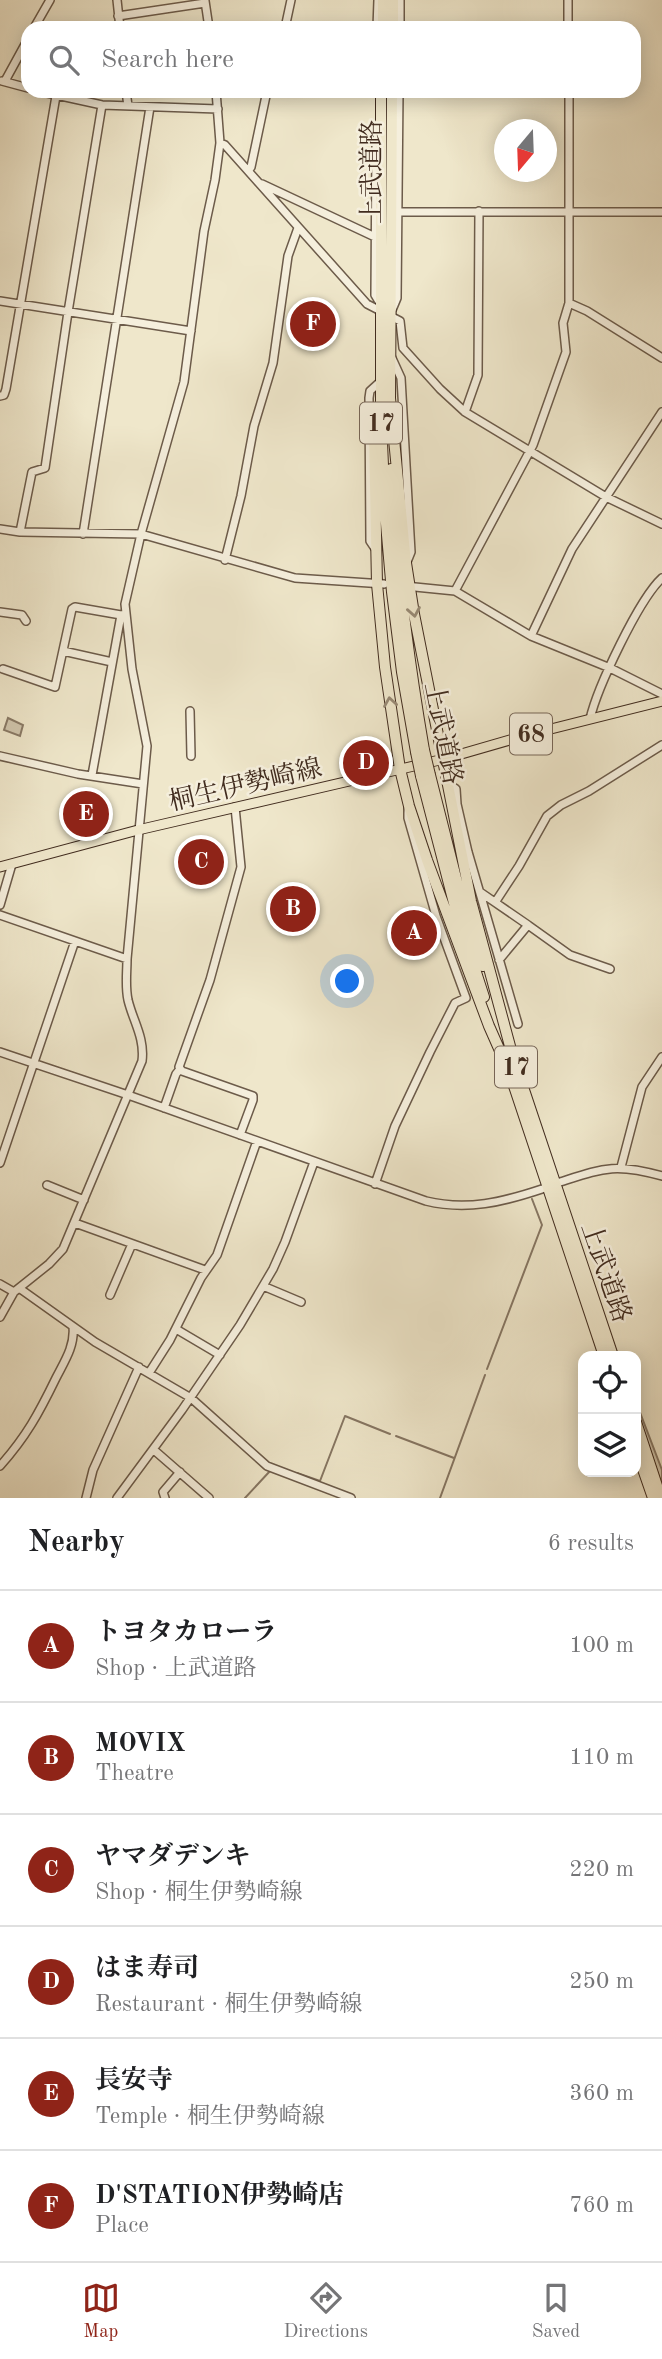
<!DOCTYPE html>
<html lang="en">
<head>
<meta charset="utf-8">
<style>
	:root { --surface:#fff; --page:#f2f2f2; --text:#202124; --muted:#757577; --line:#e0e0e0; --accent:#8f2418 }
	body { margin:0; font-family:"Old Standard TT","Noto Serif JP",serif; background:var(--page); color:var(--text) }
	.controls { position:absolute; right:21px; bottom:21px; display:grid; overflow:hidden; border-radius:14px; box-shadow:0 4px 18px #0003 }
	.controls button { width:63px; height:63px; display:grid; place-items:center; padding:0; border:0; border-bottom:2px solid var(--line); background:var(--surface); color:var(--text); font:35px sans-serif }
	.compass { position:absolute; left:494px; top:119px; width:63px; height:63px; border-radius:50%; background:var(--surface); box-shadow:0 4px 18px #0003; rotate:199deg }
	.you { position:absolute; left:348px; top:982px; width:24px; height:24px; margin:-18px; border:5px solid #fff; border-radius:50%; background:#1a73e8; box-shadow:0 0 0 10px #1a73e833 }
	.badge { display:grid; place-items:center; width:46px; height:46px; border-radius:50%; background:var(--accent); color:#fff; font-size:23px; font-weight:700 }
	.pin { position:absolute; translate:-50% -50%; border:4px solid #fff; box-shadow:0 2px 7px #0006 }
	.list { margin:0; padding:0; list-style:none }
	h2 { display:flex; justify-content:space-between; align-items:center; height:91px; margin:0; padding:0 28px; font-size:30px }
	h2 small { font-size:23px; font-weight:400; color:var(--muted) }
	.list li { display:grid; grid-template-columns:46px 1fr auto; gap:21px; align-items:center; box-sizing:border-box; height:112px; padding:0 28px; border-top:2px solid var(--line) }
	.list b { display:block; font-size:26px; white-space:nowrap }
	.list p { margin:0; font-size:23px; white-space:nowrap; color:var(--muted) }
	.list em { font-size:23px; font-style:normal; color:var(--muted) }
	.icon { flex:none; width:38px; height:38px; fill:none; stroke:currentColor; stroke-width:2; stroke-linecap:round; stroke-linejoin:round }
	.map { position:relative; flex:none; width:662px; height:1498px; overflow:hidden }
	.search { position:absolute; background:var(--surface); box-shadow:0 4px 18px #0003; left:21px; right:21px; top:21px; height:77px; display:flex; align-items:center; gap:18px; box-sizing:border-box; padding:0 24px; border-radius:21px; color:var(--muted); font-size:26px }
	.sheet { height:763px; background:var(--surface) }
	nav { display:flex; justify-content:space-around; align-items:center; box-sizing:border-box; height:98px; border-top:2px solid var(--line); background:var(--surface); font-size:19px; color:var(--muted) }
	nav a { display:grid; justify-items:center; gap:4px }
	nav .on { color:var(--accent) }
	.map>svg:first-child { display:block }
	.grass { fill:#d1c7ae; stroke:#897a66; stroke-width:2 }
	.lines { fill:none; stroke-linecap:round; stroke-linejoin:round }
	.stream { stroke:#867663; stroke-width:2 }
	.minor-casing { stroke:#6c5b4a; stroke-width:10 }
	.major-casing { stroke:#412c1f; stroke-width:11 }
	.highway-casing { stroke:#412c1f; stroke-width:12 }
	.minor { stroke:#f5efdd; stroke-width:7 }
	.major { stroke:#efe7cb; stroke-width:9 }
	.highway { stroke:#efe7cb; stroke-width:10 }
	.highway-bridge-casing { stroke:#412c1f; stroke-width:12; stroke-linecap:butt }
	.highway-bridge { stroke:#efe7cb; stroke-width:10 }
	.oneway { stroke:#988a75 }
	.labels { text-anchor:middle; stroke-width:5; stroke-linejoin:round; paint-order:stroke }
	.shield { fill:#f5efdd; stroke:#776658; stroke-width:2 }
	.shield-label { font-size:24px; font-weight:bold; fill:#412c1f }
	.street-label { font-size:26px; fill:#412c1f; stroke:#f5efdd }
</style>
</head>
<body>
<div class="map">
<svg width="662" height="1498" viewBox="0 0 662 1498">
	<rect width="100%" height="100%" fill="#efe7cb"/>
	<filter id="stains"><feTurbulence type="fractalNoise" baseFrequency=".00286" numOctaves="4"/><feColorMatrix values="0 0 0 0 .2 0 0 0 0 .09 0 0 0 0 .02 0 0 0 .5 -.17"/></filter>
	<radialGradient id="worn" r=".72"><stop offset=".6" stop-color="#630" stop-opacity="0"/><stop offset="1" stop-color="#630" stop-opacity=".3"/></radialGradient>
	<path class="grass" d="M8,718L23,725L20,736L4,730Z
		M636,1402L662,1470V1486L636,1408Z"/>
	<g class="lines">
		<path class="stream" d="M487,1369L542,1225L532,1199
			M396,1436L454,1458
			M297,1473L320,1481L345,1416L390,1434
			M245,1498L270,1471
			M440,1498L485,1375"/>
		<g class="minor-casing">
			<path id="minor" d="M117,0L120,28
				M568,0V28
				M205,1L209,28
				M118,16L205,3
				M34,28L50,0
				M285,28L291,0
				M377,28L378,0
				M400,28V0
				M2,81L28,88
				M5,81L28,39
				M38,91L102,105L218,109
				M126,91L128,106
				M220,143L225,145L367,304L400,321L403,348L440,389L465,412L606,497L662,524
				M376,147L375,295L381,305
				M249,170L251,167L267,91
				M262,184L375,237
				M398,212H662
				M0,301L191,331
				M569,303L587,311L662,358
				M392,310L397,298L399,91
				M391,356L401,378L411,552L407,562
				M0,396L4,395L6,389L56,96
				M465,412L478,375L479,211
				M0,529L20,532L141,534L295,578L384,584
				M20,532L32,472L45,468L68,312L102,105
				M83,534L150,107
				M376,550L370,541L369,398L370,391L381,381
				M225,560L241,496L254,426L273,363L288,256L298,228
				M405,586L455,591L531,636L610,668L662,694
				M455,591L533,445L566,352L563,323L569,303V91
				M0,612L22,615L26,621
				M531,636L572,549L662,412
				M63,651L112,662
				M3,669L55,687L72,609L75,607L121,615
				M190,711L191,756
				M590,719C597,688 639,599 662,578
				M0,756L78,774L143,784
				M92,775L121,615L126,614
				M447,783L456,789L457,804L468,852L518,1024
				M235,807L241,867L210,980L179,1067L182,1071L253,1096V1100L240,1135
				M480,892L528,925
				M496,901L519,866L547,816L561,805L589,791L662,745
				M0,905L12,864
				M0,915L127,959
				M499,960L528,925L570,955L610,969
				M0,1052L128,1095L426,1201C467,1211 503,1202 542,1189
				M164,1108L176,1074L180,1069
				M0,1163L75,941
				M621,1167L642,1087L662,1057
				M560,1182C604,1168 615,1163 662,1176
				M375,1184L395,1126L430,1052L455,1003L466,998L436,916L408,818V809
				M47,1185L84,1200
				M75,1223L205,1270
				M0,1284L14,1292
				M263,1286L301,1302
				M19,1288L95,1342L191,1398L267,1466L351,1498
				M110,1295L132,1244
				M0,1317L14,1292L49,1264L63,1249L142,1061C145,1038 133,1021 128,1000C125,986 127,973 127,959L147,746L132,669L125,604L141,534L184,382L204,231L215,180L220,143L216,91
				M176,1329L220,1355
				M149,1373L170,1340L201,1278L217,1255L257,1141
				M154,1450L209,1498
				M0,1466C26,1437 39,1413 56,1378C64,1362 75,1346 73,1327
				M86,1498L93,1470L139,1367
				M117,1498L182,1410L240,1325L273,1269L285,1242L314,1162
				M165,1498L163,1492L180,1472"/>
		</g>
		<g class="major-casing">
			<path id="major" d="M0,867L138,830L444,759L527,735L662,701"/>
		</g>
		<g class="highway-casing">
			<path id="highway" d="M383,28V0
				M393,28V0
				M381,91V419L385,512L392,592L402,672L416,752
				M390,398L406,563L414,614L471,901L514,1061
				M390,402L392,91
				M381,419L374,433L377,584L385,667L400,769L409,806L427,860L489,1026L508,1069
				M391,469C396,564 408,657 424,750
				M430,775L462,902L483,966
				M421,776L455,907L484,997
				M513,1057L613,1356
				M507,1065L604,1356
				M636,1422L661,1498
				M636,1449L653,1498"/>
		</g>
		<use href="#minor" class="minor"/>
		<use href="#major" class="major"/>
		<use href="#highway" class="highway"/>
		<g class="highway-bridge-casing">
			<path id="highway-bridge" d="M424,750L430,775
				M416,752L421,776"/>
		</g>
		<use href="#highway-bridge" class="highway-bridge"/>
	</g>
	<defs><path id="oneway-chevron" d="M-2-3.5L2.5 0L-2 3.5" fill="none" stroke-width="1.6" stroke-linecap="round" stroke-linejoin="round" transform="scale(1.75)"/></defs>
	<g class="oneway">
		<use href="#oneway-chevron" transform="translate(414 612) rotate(80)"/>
		<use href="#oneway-chevron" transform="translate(390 702) rotate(-99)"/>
	</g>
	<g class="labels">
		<g class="shield">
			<rect x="360" y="402.5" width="42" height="41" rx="5"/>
			<rect x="510" y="713.5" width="42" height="41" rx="5"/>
			<rect x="495" y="1046.5" width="42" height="41" rx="5"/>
		</g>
		<g class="shield-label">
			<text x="381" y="431">17</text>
			<text x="531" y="742">68</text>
			<text x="516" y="1075">17</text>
		</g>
		<g class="street-label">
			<text transform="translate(371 172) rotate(-90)" y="9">上武道路</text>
			<text transform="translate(444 733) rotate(79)" y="9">上武道路</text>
			<text transform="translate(245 784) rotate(-13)" y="9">桐生伊勢崎線</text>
			<text transform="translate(607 1272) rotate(71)" y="9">上武道路</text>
		</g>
	</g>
	<rect width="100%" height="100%" filter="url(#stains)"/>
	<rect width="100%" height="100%" fill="url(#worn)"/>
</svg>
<div class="controls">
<button><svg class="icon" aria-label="locate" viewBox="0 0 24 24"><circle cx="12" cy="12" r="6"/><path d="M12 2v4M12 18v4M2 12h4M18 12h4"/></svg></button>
<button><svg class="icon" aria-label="layers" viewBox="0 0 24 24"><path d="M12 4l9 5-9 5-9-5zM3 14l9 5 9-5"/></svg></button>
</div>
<svg class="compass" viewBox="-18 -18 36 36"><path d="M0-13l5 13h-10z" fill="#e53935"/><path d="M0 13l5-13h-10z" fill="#757577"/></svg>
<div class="you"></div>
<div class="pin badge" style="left:414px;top:933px">A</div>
<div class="pin badge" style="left:293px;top:909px">B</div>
<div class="pin badge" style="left:201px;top:862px">C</div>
<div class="pin badge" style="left:366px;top:763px">D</div>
<div class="pin badge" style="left:86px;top:814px">E</div>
<div class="pin badge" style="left:313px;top:324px">F</div>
<div class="search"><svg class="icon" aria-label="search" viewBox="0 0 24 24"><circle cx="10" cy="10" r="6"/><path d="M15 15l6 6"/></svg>Search here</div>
</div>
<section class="sheet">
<h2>Nearby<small>6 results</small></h2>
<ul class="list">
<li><span class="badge">A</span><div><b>トヨタカローラ</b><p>Shop · 上武道路</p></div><em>100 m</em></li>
<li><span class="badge">B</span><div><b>MOVIX</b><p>Theatre</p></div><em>110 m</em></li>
<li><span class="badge">C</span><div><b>ヤマダデンキ</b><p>Shop · 桐生伊勢崎線</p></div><em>220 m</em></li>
<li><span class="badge">D</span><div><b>はま寿司</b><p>Restaurant · 桐生伊勢崎線</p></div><em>250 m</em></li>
<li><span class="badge">E</span><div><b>長安寺</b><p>Temple · 桐生伊勢崎線</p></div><em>360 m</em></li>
<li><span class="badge">F</span><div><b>D'STATION伊勢崎店</b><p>Place</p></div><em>760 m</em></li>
</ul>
</section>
<nav>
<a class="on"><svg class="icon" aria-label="map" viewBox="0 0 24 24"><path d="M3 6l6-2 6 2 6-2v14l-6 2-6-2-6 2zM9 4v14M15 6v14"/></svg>Map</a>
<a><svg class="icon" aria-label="directions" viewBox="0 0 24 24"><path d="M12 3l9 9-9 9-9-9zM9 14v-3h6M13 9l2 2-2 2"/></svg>Directions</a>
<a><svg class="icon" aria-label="saved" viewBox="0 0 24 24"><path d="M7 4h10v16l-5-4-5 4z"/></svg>Saved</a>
</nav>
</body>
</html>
